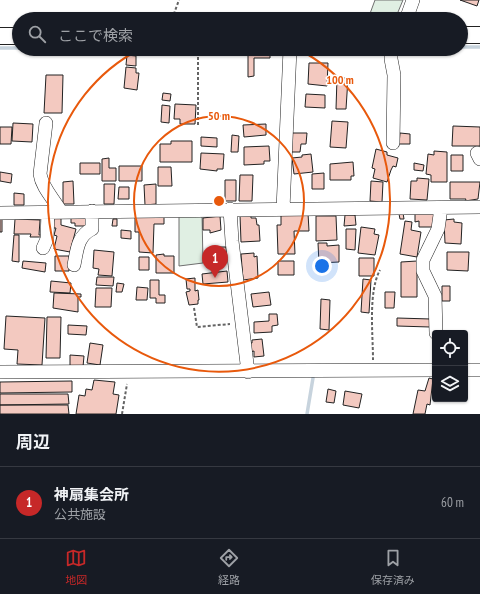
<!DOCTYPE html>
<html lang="ja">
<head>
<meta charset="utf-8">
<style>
	:root { --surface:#171b24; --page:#20242c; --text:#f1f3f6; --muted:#9ea1a6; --line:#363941; --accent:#c62828 }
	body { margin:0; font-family:"PT Sans Narrow","Noto Sans JP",sans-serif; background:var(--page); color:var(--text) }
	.controls { position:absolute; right:12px; bottom:12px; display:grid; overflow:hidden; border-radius:4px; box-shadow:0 1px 3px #0004 }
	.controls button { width:36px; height:36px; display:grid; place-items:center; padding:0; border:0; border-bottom:1px solid var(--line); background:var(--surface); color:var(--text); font:20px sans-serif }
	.you { position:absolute; left:322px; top:266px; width:14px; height:14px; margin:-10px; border:3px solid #fff; border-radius:50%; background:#1a73e8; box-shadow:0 0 0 6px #1a73e833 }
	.badge { display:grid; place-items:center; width:26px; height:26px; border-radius:50%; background:var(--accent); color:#fff; font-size:13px; font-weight:700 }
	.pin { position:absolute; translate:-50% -33px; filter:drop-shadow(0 1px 2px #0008) }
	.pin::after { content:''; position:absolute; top:21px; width:14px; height:12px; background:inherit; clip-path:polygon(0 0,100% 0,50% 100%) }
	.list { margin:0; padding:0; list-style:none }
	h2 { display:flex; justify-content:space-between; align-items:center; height:52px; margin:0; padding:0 16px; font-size:17px }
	h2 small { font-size:13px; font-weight:400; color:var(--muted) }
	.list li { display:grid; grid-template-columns:26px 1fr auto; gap:12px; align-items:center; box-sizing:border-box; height:72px; padding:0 16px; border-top:1px solid var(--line) }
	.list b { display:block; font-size:15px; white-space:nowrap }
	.list p { margin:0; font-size:13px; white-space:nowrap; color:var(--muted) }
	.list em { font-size:13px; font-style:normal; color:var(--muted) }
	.icon { flex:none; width:22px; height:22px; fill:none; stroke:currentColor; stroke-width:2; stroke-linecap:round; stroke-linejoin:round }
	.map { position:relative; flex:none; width:480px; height:414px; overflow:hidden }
	.search { position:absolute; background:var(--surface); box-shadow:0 1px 3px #0004; left:12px; right:12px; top:12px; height:44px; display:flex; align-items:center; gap:10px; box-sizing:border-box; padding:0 14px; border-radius:22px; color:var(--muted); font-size:15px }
	.sheet { height:124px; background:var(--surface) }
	nav { display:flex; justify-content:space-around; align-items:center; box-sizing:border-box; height:56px; border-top:1px solid var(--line); background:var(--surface); font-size:11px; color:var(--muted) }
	nav a { display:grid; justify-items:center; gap:2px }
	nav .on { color:var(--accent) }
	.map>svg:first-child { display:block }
	.green { fill:#e0efe3; stroke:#6f6f6f }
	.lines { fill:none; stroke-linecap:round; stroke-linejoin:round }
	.stream { stroke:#c7d3dd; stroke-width:3.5 }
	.building { fill:#f3c9c0; stroke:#222 }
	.minor-casing { stroke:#222; stroke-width:14 }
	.major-casing { stroke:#222; stroke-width:18 }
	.path { stroke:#646464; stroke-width:2; stroke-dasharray:3 2; stroke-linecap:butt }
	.minor { stroke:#fff; stroke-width:13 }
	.major { stroke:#fff; stroke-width:16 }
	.ring { fill:none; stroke:#e8590c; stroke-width:2 }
	.centre { fill:#e8590c; stroke:#fff; stroke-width:2 }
	.ring-label { font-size:12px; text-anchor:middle; font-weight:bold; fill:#e8590c; stroke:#fff; stroke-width:3; stroke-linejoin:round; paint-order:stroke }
</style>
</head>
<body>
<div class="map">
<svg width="480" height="414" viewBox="0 0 480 414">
	<rect width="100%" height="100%" fill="#fff"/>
	<path class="green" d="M375,0H403L398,12V19H368Z
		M179,214H202L203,263L179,266Z"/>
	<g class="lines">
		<path class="stream" d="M461,47H480
			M0,48H19
			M307,414L313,378"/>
	</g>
	<path class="building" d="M460,0H479L477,6Z
		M248,51H270V58H254V76L248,77Z
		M127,55L136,56V66L126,65Z
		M309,63H328L327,86L308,84Z
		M126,67L136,68V73H139L137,90L124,88Z
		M46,75H63L62,113H44Z
		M337,78H348L346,109H336Z
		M163,93L171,94L170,101L162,100Z
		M306,94L325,95V108L305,107Z
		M175,104L196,105L195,124H180V119H174Z
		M162,105L170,106L169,123L161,122Z
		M332,121L348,122L346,148L330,147Z
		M13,123L33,124L32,142L12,141Z
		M266,124V135L244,137L243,125Z
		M453,126L480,127V146H452Z
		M0,127H12L11,144H0Z
		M289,133H307L306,144H301L300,152H290Z
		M400,133L410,134V144H399Z
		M232,135L239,136L238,152H231Z
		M201,137L217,138V147L201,146Z
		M171,141H192V162H160V144H171Z
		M269,146L270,161H264V164L244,165V147Z
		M376,149L387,152V155L398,158L396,167L393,166L391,170L387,182L373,178L375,169L372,168Z
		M434,151L447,152V182H431V175L426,174L428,154L434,155Z
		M201,153L224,154L223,169H217V171L200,169Z
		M311,154L313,172L294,174L292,158L302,157V155Z
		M451,155H463V171H451Z
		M109,158V168H116V181H102V159Z
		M353,162L354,176H351V180H330V164Z
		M80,163H100V174H80Z
		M414,163L424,165L423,171L414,170Z
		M119,166H142V181H119Z
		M158,167H171L172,186H158Z
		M0,172L12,174L11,183L0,181Z
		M324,173V189H312V174Z
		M240,175H253L252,201H239Z
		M417,178L429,179L427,200L410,199L411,181H417Z
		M225,180H236V201H225Z
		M73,181L74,204H63V182Z
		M371,181L383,182L382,202L370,201Z
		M450,182H480L478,199L465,201L466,199H450Z
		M104,184H115L114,204H104Z
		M156,184V204L145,205L144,185Z
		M119,187H129V199H118Z
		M14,193L24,194V205H14Z
		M436,212V227H419V221L415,222V213Z
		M308,213L309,231H294L295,254H278L277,225H281V214Z
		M403,213L404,219H400L399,214Z
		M251,214V218H256L257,225H259L260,241L241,242L240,215Z
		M345,215H355L356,225L344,226Z
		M55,216L61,217V225L76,229L70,252L54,249L57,236L54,235L56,228H52Z
		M71,216H89V226H75V223H71Z
		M135,216H164V224H154L153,253L139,252V232H135Z
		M220,216L221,230L210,233V230H203V218Z
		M316,216H336L337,240L316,241Z
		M0,217H2V232H0Z
		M15,219L40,220L39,235H42L41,237H30L31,234H14Z
		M113,219H117V226H112Z
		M454,219V222L462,223L461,244L445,243L444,220Z
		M405,221L412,222L411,230L421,232L417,257L400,254Z
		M361,227L375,229L374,234L379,235L375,255L358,253Z
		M346,229H356L355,250L346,249Z
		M121,230L131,231V239L121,238Z
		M14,235H19V262L12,261Z
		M318,243H327V246L339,245V262L319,263Z
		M216,247H226L227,260L217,261Z
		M94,250L114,252L112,276L98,275L99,269L93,268Z
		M447,252H469L468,271L447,270Z
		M254,253V257L257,256L258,278L243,280L241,254Z
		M164,254V256H174V273H156V255Z
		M55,256H69V271H55Z
		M139,257H149V270H139Z
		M359,258H374V276H359Z
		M23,261L46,263L45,272L22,268Z
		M278,261H294V275H278Z
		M417,261V297H401V262Z
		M227,271L228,282L203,284L202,274Z
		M97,277H114L113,286L96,285Z
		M195,278V291L198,290L199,300H198V304L189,305L186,292L190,291V289H187L186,279Z
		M363,279L371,280L369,313L361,312Z
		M150,280H159V295H165V303H156V298H150Z
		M51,281L71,283L70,293L50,292Z
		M117,283L124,284L122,292H116Z
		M442,286H450V301H442Z
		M137,287L148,288L147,300H136Z
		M96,288H112L111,307H95Z
		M269,292L271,305L253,307L251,294Z
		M385,292H395L394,308H385Z
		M54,293L81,294V297H78V312L53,308Z
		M321,299L330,300L329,330L320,329Z
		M269,314H277L278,325L272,326V332L254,333V322L269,321Z
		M6,316L45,318L42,365L17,364L18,350L4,349Z
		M47,317H61L60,358H46Z
		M397,318L431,319L430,327L397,326Z
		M68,325L87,326L86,335L68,334Z
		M262,339L264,356L254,357V351L250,352L249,343H252V340Z
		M90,343L103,345L100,365L87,363Z
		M70,355L84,356L83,367L70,366Z
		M429,378L433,379L430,405L427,404L425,414H413L418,390L425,391Z
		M94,380L115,382L113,394L119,395L116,414H76L79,395L85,396L86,389L92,390Z
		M72,381V392L0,393V382Z
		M328,389L336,391L334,403L326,402Z
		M345,391L362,394L359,408L343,405Z
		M0,394H68L69,404L0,405Z
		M0,405H68L69,414H0Z"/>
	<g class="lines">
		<g class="minor-casing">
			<path id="minor" d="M408,19V14L413,0
				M391,49V59L394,75L393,143
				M46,123L40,174C42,188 54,199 61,212
				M477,153L480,159
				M230,209L232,241L248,372
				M283,209L290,49
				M0,213L480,207
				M43,248L47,239L48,212
				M74,265C77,251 77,236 92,229V211
				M436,333L435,296L423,271V260L438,229L441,208
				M465,370H480
				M0,372L435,370"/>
		</g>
		<g class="major-casing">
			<path id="major" d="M461,35H480
				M0,36H19"/>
		</g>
		<path class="path" d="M172,19L179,0
			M198,125V49
			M194,308L197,327L230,324
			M373,360C373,334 368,292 380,270
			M122,414L127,384"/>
		<use href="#minor" class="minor"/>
		<use href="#major" class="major"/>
	</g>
	<g class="ring">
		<circle cx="219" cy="201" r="85"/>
		<path d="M298 49A171 171 0 1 1 140 49"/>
	</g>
	<circle cx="219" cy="201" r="6" class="centre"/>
	<g class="ring-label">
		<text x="340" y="84">100 m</text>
		<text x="219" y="120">50 m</text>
	</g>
</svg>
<div class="controls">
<button><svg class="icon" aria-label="locate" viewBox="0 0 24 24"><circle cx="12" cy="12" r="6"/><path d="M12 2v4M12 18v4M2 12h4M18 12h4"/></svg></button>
<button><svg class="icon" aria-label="layers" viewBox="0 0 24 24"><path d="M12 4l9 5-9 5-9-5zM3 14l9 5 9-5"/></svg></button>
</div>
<div class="you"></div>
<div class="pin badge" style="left:215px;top:278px">1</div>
<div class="search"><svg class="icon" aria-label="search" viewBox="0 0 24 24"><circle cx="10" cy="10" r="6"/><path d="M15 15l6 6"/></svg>ここで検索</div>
</div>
<section class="sheet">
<h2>周辺<small></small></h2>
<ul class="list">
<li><span class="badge">1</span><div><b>神扇集会所</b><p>公共施設</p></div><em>60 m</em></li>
</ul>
</section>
<nav>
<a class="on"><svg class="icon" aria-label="map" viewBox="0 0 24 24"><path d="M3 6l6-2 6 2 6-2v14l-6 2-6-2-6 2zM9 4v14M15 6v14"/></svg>地図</a>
<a><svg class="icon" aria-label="directions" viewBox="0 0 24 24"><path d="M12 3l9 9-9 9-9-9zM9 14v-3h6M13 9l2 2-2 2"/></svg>経路</a>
<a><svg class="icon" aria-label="saved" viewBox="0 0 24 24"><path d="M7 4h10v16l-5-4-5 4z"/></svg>保存済み</a>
</nav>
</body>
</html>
